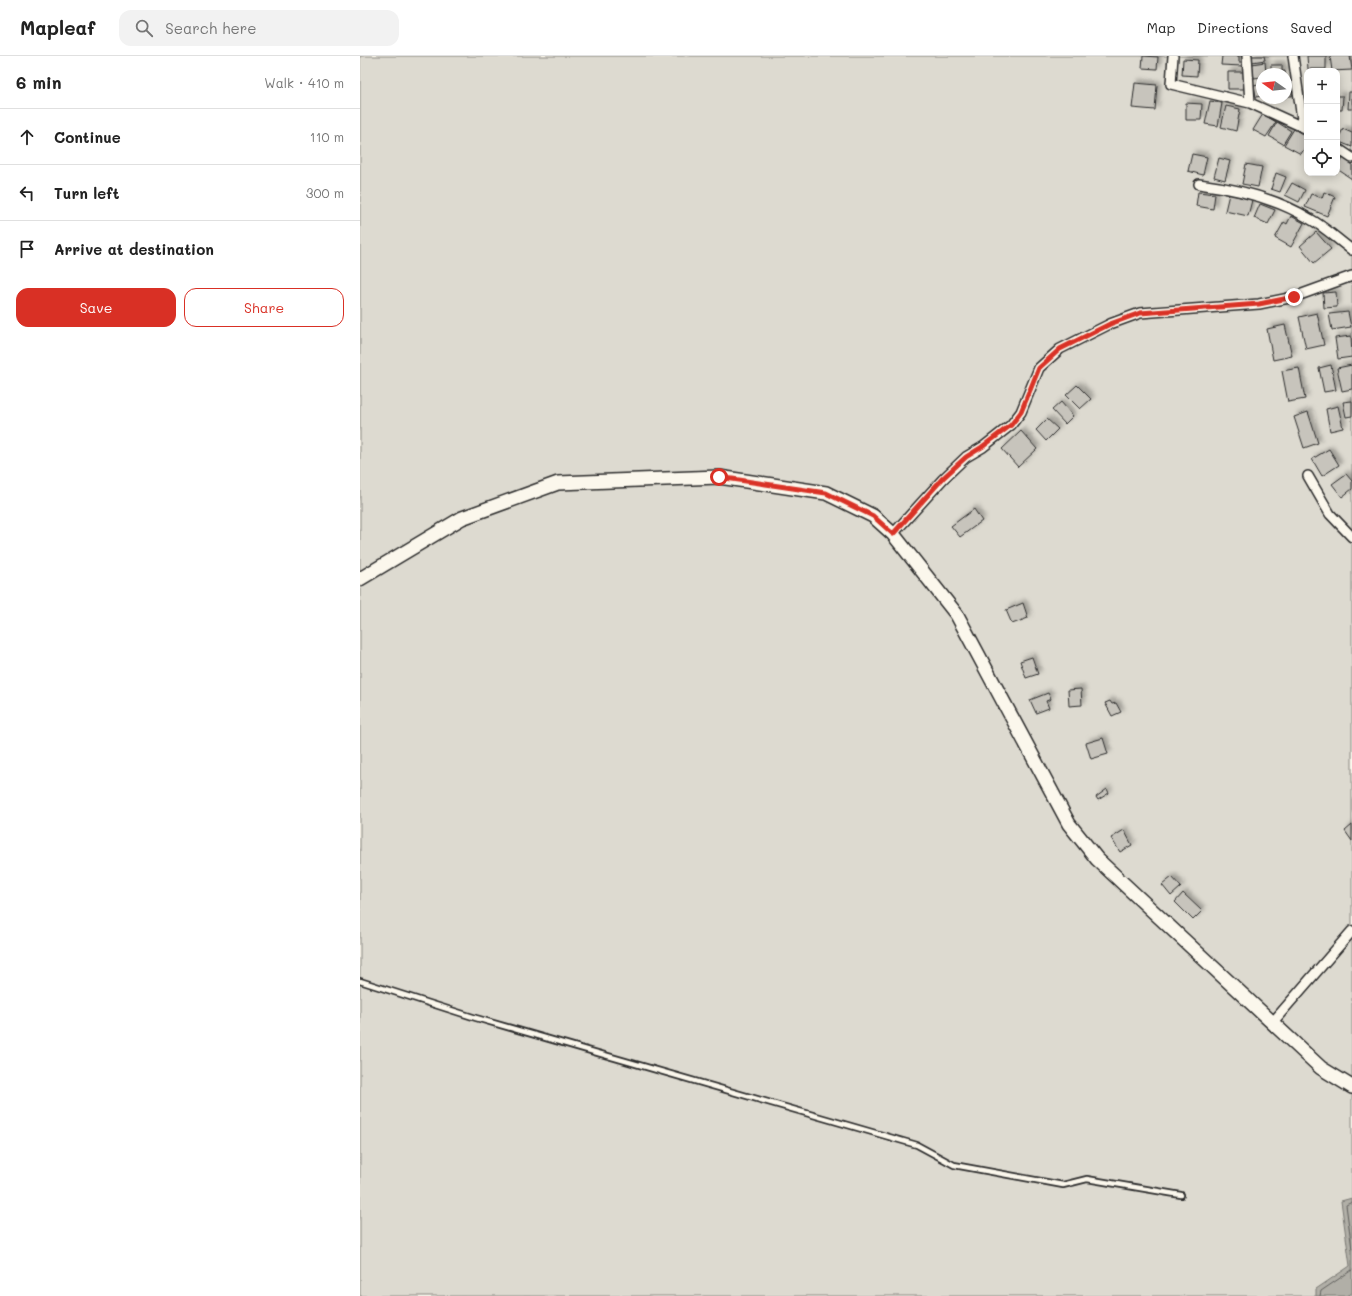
<!DOCTYPE html>
<html lang="en">
<head>
<meta charset="utf-8">
<style>
	:root { --surface:#fff; --page:#f2f2f2; --text:#222; --muted:#767676; --line:#e0e0e0; --accent:#d93025 }
	body { margin:0; font-family:Mali,sans-serif; background:var(--page); color:var(--text) }
	.controls { position:absolute; right:12px; top:12px; display:grid; overflow:hidden; border-radius:8px; box-shadow:0 2px 10px #0003 }
	.controls button { width:36px; height:36px; display:grid; place-items:center; padding:0; border:0; border-bottom:1px solid var(--line); background:var(--surface); color:var(--text); font:20px sans-serif }
	.compass { position:absolute; left:896px; top:12px; width:36px; height:36px; border-radius:50%; background:var(--surface); box-shadow:0 2px 10px #0003; rotate:284deg }
	.stop { position:absolute; width:12px; height:12px; margin:-9px; border:3px solid #d93025; border-radius:50%; background:#fff }
	.stop.end { background:#d93025; border-color:#fff; box-shadow:0 1px 4px #0008 }
	.list { margin:0; padding:0; list-style:none }
	h2 { display:flex; justify-content:space-between; align-items:center; height:52px; margin:0; padding:0 16px; font-size:17px }
	h2 small { font-size:13px; font-weight:400; color:var(--muted) }
	.list li { display:grid; grid-template-columns:26px 1fr auto; gap:12px; align-items:center; box-sizing:border-box; height:56px; padding:0 16px; border-top:1px solid var(--line) }
	.list b { display:block; font-size:15px; white-space:nowrap }
	.list em { font-size:13px; font-style:normal; color:var(--muted) }
	.actions { display:flex; gap:8px; padding:12px 16px }
	.actions a { flex:1; padding:9px 0; border:1px solid var(--accent); border-radius:12px; text-align:center; font-size:14px; color:var(--accent) }
	.actions .main { background:var(--accent); color:#fff }
	.icon { flex:none; width:22px; height:22px; fill:none; stroke:currentColor; stroke-width:2; stroke-linecap:round; stroke-linejoin:round }
	.map { position:relative; flex:none; width:992px; height:1240px; overflow:hidden }
	header { display:flex; align-items:center; gap:24px; box-sizing:border-box; height:56px; padding:0 20px; background:var(--surface); border-bottom:1px solid var(--line) }
	header strong { font-size:19px }
	nav { display:flex; gap:22px; margin-inline-start:auto; font-size:14px }
	.search { width:280px; height:36px; background:var(--page); display:flex; align-items:center; gap:10px; box-sizing:border-box; padding:0 14px; border-radius:12px; color:var(--muted); font-size:15px }
	main { display:flex }
	aside { flex:1; background:var(--surface) }
	.map>svg:first-child { display:block }
	.green { fill:#dddad0; stroke:#84827e; fill-rule:evenodd }
	.water { fill:#b1afa7; stroke:#7b7a75 }
	.lines { fill:none; stroke-linecap:round; stroke-linejoin:round }
	.shore { stroke:#61605d; stroke-width:1 }
	.building { fill:#c7c4bc; stroke:#2b2b2b; filter:url(#shadow) }
	.lane-casing { stroke:#2b2b2b; stroke-width:8 }
	.street-casing { stroke:#2b2b2b; stroke-width:12 }
	.secondary-casing { stroke:#2b2b2b; stroke-width:16 }
	.lane { stroke:#fbf7ec; stroke-width:4.5 }
	.street { stroke:#fbf7ec; stroke-width:9 }
	.secondary { stroke:#fbf7ec; stroke-width:13 }
	.route { stroke:#d93025; stroke-width:5 }
</style>
</head>
<body>
<header>
<strong>Mapleaf</strong>
<div class="search"><svg class="icon" aria-label="search" viewBox="0 0 24 24"><circle cx="10" cy="10" r="6"/><path d="M15 15l6 6"/></svg>Search here</div>
<nav><a>Map</a><a>Directions</a><a>Saved</a></nav>
</header>
<main>
<aside>
<h2>6 min<small>Walk · 410 m</small></h2>
<ul class="list">
<li><svg class="icon" aria-label="ahead" viewBox="0 0 24 24"><path d="M12 20V5M6 11l6-6 6 6"/></svg><div><b>Continue</b></div><em>110 m</em></li>
<li><svg class="icon" aria-label="left" viewBox="0 0 24 24"><path d="M17 20v-9H6M10 6l-5 5 5 5"/></svg><div><b>Turn left</b></div><em>300 m</em></li>
<li><svg class="icon" aria-label="arrive" viewBox="0 0 24 24"><path d="M6 21V4h12l-3 4 3 4H6"/></svg><div><b>Arrive at destination</b></div></li>
</ul>
<div class="actions"><a class="main">Save</a><a>Share</a></div>
</aside>
<div class="map">
<svg width="992" height="1240" viewBox="0 0 992 1240">
	<defs>
		<filter id="shadow"><feDropShadow dx="3.5" dy="-3.5" stdDeviation="2" flood-color="#0004"/></filter>
	</defs>
	<rect width="100%" height="100%" fill="#fbf7ec"/>
	<filter id="ink" filterUnits="userSpaceOnUse"><feTurbulence type="fractalNoise" baseFrequency=".025" numOctaves="2"/><feDisplacementMap in="SourceGraphic" scale="8" xChannelSelector="R" yChannelSelector="G"/><feConvolveMatrix kernelMatrix="1 2 1 2 8 2 1 2 1" color-interpolation-filters="sRGB"/></filter>
	<g filter="url(#ink)">
		<path class="green" d="M0,0H992V1240H0ZM947,15H977V117H947ZM902,18H926V42H902Z"/>
		<path class="water" d="M992,1142V1237L987,1240H956V1233L990,1210L981,1145Z"/>
		<g class="lines">
			<path class="shore" d="M992,1146L986,1149L992,1193
				M960,1240L961,1235L992,1214"/>
		</g>
		<path class="building" d="M783,0L798,1L797,13L782,12Z
			M862,0H879V6H882V10L861,9Z
			M891,0H904L905,4L892,6Z
			M947,0H966V13H948Z
			M970,0H990L992,14L972,15Z
			M823,3L838,4L837,20L822,19Z
			M905,6L906,18H902V21L894,22L892,8Z
			M911,9H922V15H925V18H911Z
			M868,16H884V33H868Z
			M926,26H932V40H926Z
			M775,27L797,29L795,54L772,52Z
			M902,27V40L896,41L894,29Z
			M989,36H992V53H988Z
			M977,40H983L982,54H977Z
			M850,45L862,47L858,70L845,68Z
			M826,47L842,48L841,64H826Z
			M866,50L880,53L876,75L861,71Z
			M903,58L916,66L906,81L893,74Z
			M917,66L931,75L923,88L909,80Z
			M934,73L947,81V88L941,98L924,89Z
			M983,73L992,77V91L977,85Z
			M832,98L847,101L843,119L828,115Z
			M859,102L870,105L865,124L854,121Z
			M983,102L992,108V123L977,113Z
			M886,108L902,111L898,131L882,128Z
			M916,117L926,121L920,136L911,133Z
			M932,127L945,134L939,146L925,139Z
			M838,136L855,138L853,153L836,150Z
			M964,136L975,141L967,160L945,151L951,138L962,142Z
			M869,138L892,144L888,160L865,155Z
			M900,148L915,154L908,168L894,162Z
			M931,160L944,167L931,191L915,182L924,166L927,168Z
			M956,176L971,193L954,207L940,190Z
			M976,236L977,251L964,252L963,237Z
			M988,256L991,271L972,274L969,258Z
			M957,257L964,289L946,293L939,261Z
			M925,269L932,300L913,304L907,273Z
			M991,280L992,301L978,303L975,282Z
			M971,309L976,334L964,336L959,312Z
			M992,309V333L982,335L977,312Z
			M939,312L945,343L928,346L922,315Z
			M717,329L731,343L720,353L706,339Z
			M992,345V360L986,361L983,346Z
			M701,346L713,360L705,368L692,354Z
			M978,350L983,372L970,375L966,353Z
			M948,356L958,387L944,392L934,361Z
			M687,363L698,373L686,385L676,374Z
			M661,375L677,393L658,411L642,393Z
			M969,393L979,409L962,420L952,403Z
			M986,418L992,425V433L982,441L972,428Z
			M614,453L622,465L600,481L591,470Z
			M663,547L668,562L652,568L646,554Z
			M672,601L678,618L666,622L660,605Z
			M721,633L722,649L709,650L708,634Z
			M688,637L691,643L686,645L689,652L676,657L670,644Z
			M750,645L752,648L756,647L761,656L752,660L745,647Z
			M743,682L748,698L731,703L726,687Z
			M747,733L749,737L738,744L736,741Z
			M992,769V785L985,775Z
			M764,774L772,789L760,796L751,782Z
			M812,821L821,831L811,840L802,829Z
			M823,837L842,855L833,864L815,846Z"/>
		<g class="lines">
			<g class="lane-casing">
				<path id="lane" d="M0,925L116,962L557,1089L594,1109L703,1129L727,1123L821,1139"/>
			</g>
			<g class="street-casing">
				<path id="street" d="M813,0L811,28L890,47L947,73
					M887,0L890,47
					M933,0L943,70
					M977,92L992,102
					M839,128C878,133 916,142 950,163C965,171 978,184 992,194
					M948,420L970,458L992,481
					M533,478L583,423L606,401L623,391L651,369L661,356L679,312L700,293L750,268L780,257L899,248L934,241L992,220
					M912,967L992,875"/>
			</g>
			<g class="secondary-casing">
				<path id="secondary" d="M0,523L102,462L198,427L359,421L466,437L513,460L533,478L597,559L709,768L737,803L961,1012L992,1031"/>
			</g>
			<use href="#lane" class="lane"/>
			<use href="#street" class="street"/>
			<use href="#secondary" class="secondary"/>
		</g>
	</g>
	<g class="lines" filter="url(#ink)">
		<path class="route" d="M359,421L466,437L513,460L533,478L583,422L606,401L622,391L651,369L661,356L679,312L700,293L750,268L780,257L899,248L934,241"/>
	</g>
</svg>
<div class="controls">
<button>+</button>
<button>−</button>
<button><svg class="icon" aria-label="locate" viewBox="0 0 24 24"><circle cx="12" cy="12" r="6"/><path d="M12 2v4M12 18v4M2 12h4M18 12h4"/></svg></button>
</div>
<svg class="compass" viewBox="-18 -18 36 36"><path d="M0-13l5 13h-10z" fill="#e53935"/><path d="M0 13l5-13h-10z" fill="#767676"/></svg>
<div class="stop" style="left:359px;top:421px"></div>
<div class="stop end" style="left:934px;top:241px"></div>
</div>
</main>
</body>
</html>
